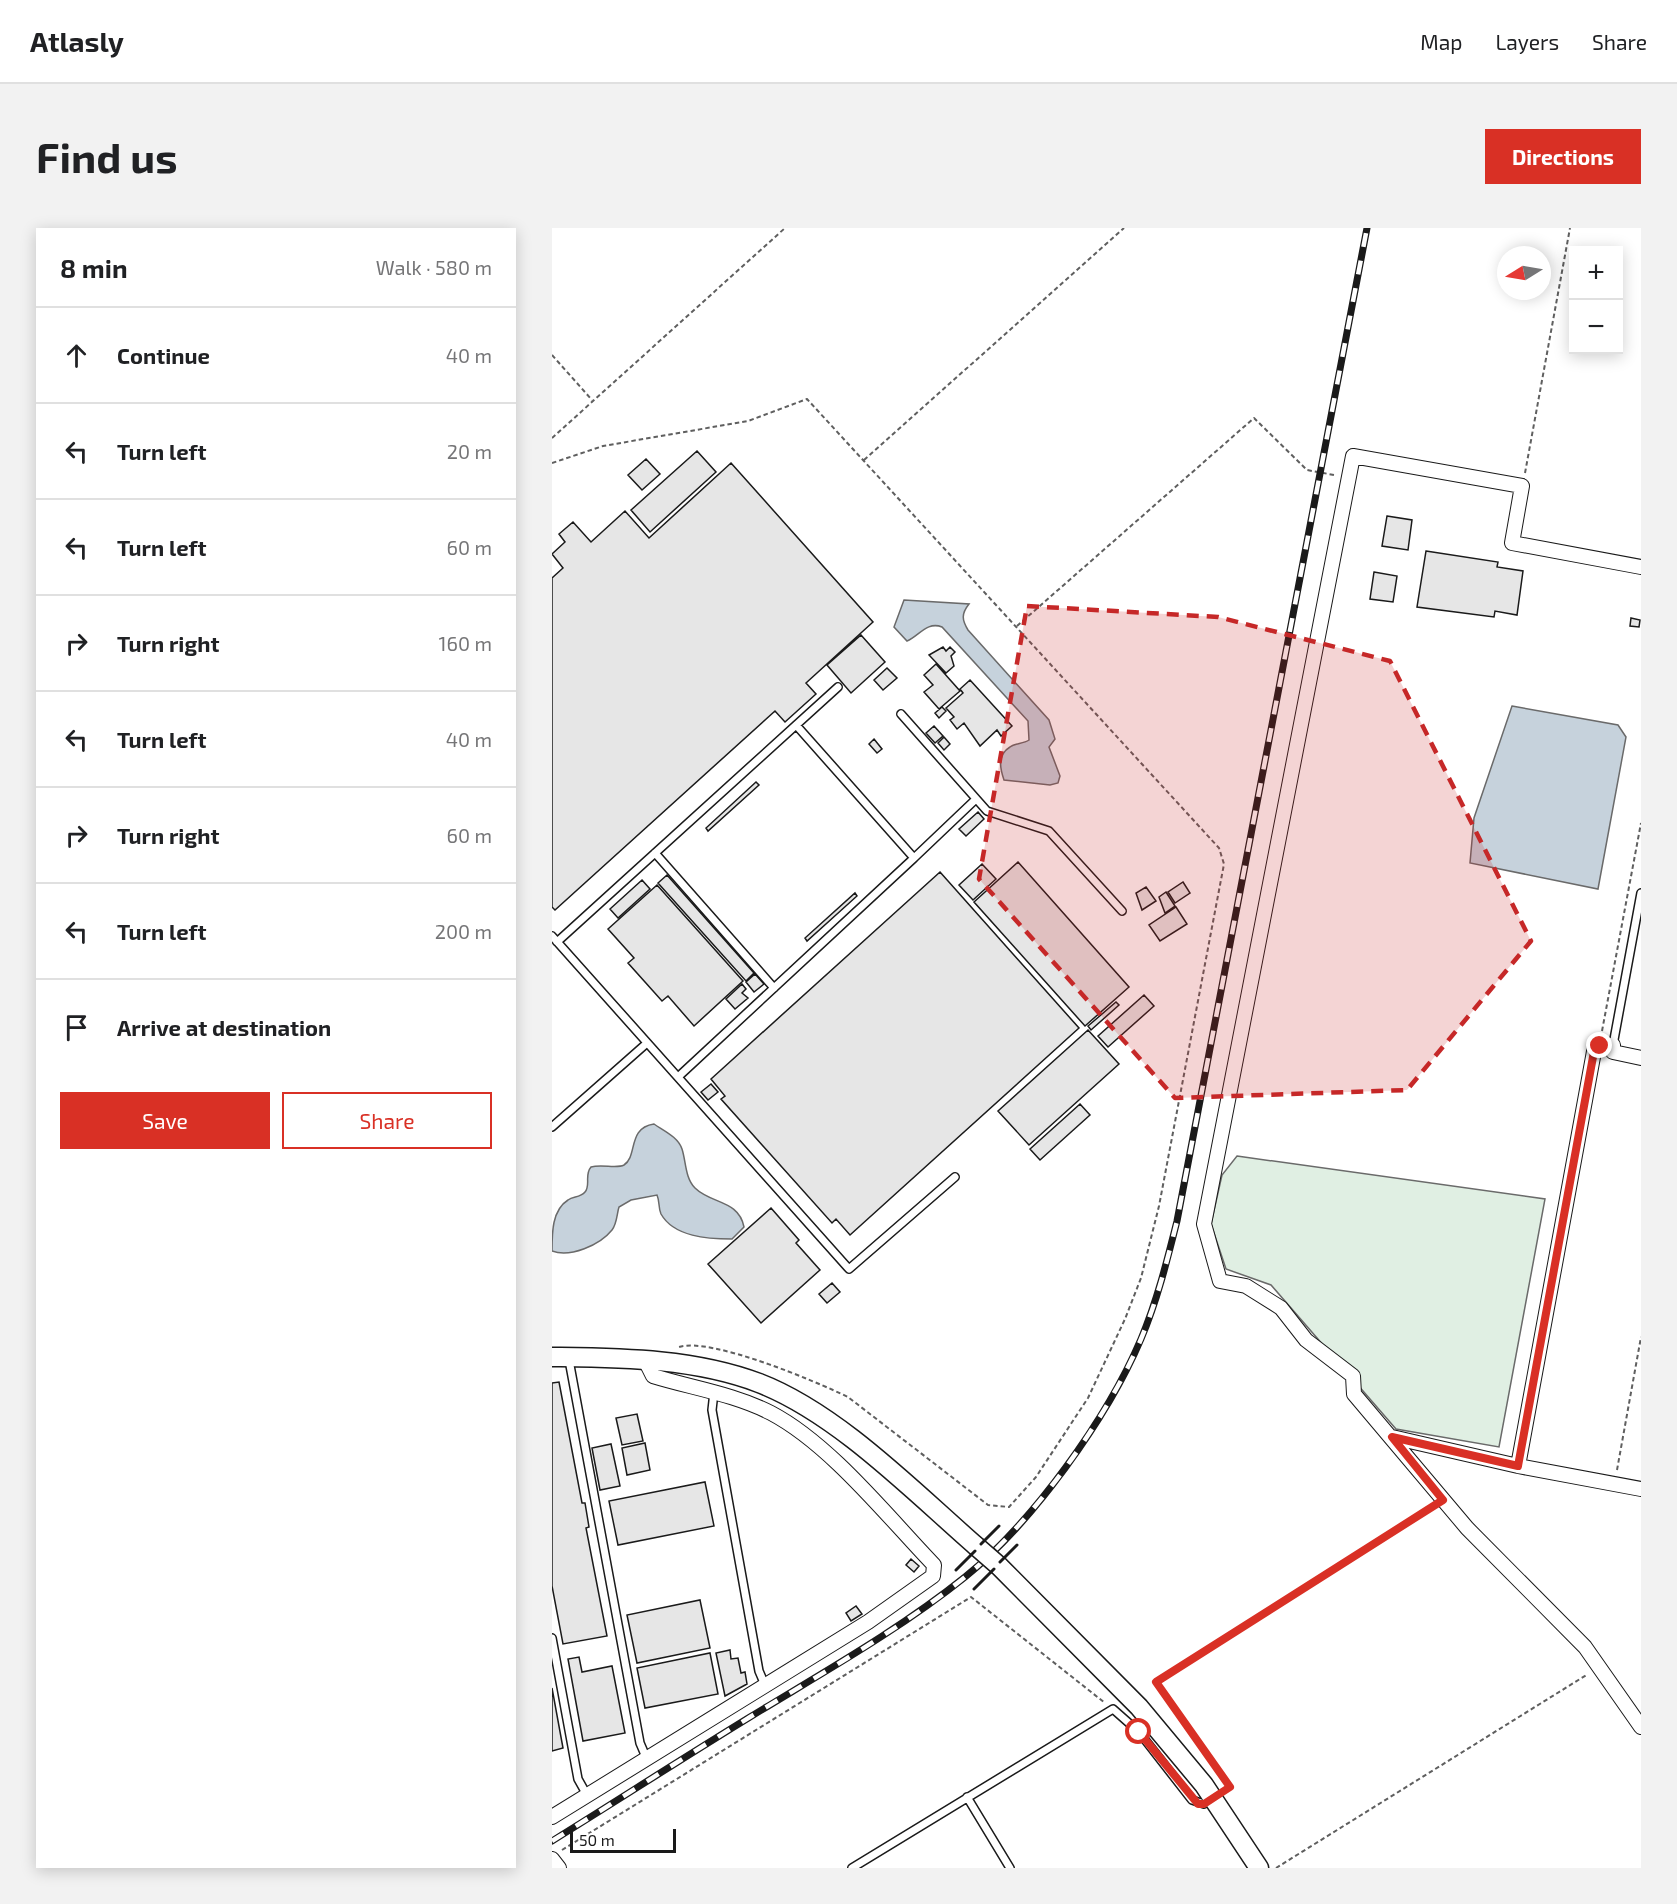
<!DOCTYPE html>
<html lang="en">
<head>
<meta charset="utf-8">
<style>
	:root { --surface:#fff; --page:#f2f2f2; --text:#202124; --muted:#757577; --line:#e0e0e0; --accent:#d93025 }
	body { margin:0; font-family:"Exo 2",sans-serif; background:var(--page); color:var(--text) }
	.controls { position:absolute; right:18px; top:18px; display:grid; overflow:hidden; border-radius:0px; box-shadow:0 3px 15px #0003 }
	.controls button { width:54px; height:54px; display:grid; place-items:center; padding:0; border:0; border-bottom:2px solid var(--line); background:var(--surface); color:var(--text); font:30px sans-serif }
	.compass { position:absolute; left:945px; top:18px; width:54px; height:54px; border-radius:50%; background:var(--surface); box-shadow:0 3px 15px #0003; rotate:259deg }
	.scale { position:absolute; left:18px; bottom:15px; width:106px; box-sizing:border-box; padding-left:6px; border:3px solid #1a1a1a; border-top:0; font-size:16px; line-height:21px; white-space:nowrap; color:#1a1a1a; -webkit-text-stroke:4px #fff; paint-order:stroke }
	.stop { position:absolute; width:18px; height:18px; margin:-14px; border:4px solid #d93025; border-radius:50%; background:#fff }
	.stop.end { background:#d93025; border-color:#fff; box-shadow:0 2px 6px #0008 }
	.list { margin:0; padding:0; list-style:none }
	h2 { display:flex; justify-content:space-between; align-items:center; height:78px; margin:0; padding:0 24px; font-size:26px }
	h2 small { font-size:20px; font-weight:400; color:var(--muted) }
	.list li { display:grid; grid-template-columns:39px 1fr auto; gap:18px; align-items:center; box-sizing:border-box; height:96px; padding:0 24px; border-top:2px solid var(--line) }
	.list b { display:block; font-size:22px; white-space:nowrap }
	.list em { font-size:20px; font-style:normal; color:var(--muted) }
	.actions { display:flex; gap:12px; padding:18px 24px }
	.actions a { flex:1; padding:14px 0; border:2px solid var(--accent); border-radius:0px; text-align:center; font-size:21px; color:var(--accent) }
	.actions .main { background:var(--accent); color:#fff }
	.icon { flex:none; width:33px; height:33px; fill:none; stroke:currentColor; stroke-width:2; stroke-linecap:round; stroke-linejoin:round }
	.map { position:relative; flex:none; width:1089px; height:1640px; overflow:hidden; border-radius:0px }
	header { display:flex; align-items:center; gap:36px; box-sizing:border-box; height:84px; padding:0 30px; background:var(--surface); border-bottom:2px solid var(--line) }
	header strong { font-size:28px }
	nav { display:flex; gap:33px; margin-inline-start:auto; font-size:21px }
	.intro { display:flex; align-items:center; justify-content:space-between; box-sizing:border-box; height:144px; padding:0 36px }
	h1 { margin:0; font-size:42px }
	.button { padding:15px 27px; border-radius:0px; background:var(--accent); color:#fff; font-size:21px; font-weight:700 }
	main { display:flex; gap:36px; padding:0 36px }
	aside { flex:1; background:var(--surface); border-radius:0px; box-shadow:0 3px 15px #0003 }
	.map>svg:first-child { display:block }
	.green { fill:#e0efe3; stroke:#6a6a6a; stroke-width:1.5 }
	.water { fill:#c6d2dc; stroke:#6a6a6a; stroke-width:1.5 }
	.building { fill:#e6e6e6; stroke:#1a1a1a; stroke-width:1.5 }
	.lines { fill:none; stroke-linecap:round; stroke-linejoin:round }
	.lane-casing { stroke:#1a1a1a; stroke-width:10 }
	.street-casing { stroke:#1a1a1a; stroke-width:16 }
	.secondary-casing { stroke:#1a1a1a; stroke-width:21 }
	.path { stroke:#5f5f5f; stroke-width:2; stroke-dasharray:4.5 3; stroke-linecap:butt }
	.lane { stroke:#fff; stroke-width:7 }
	.street { stroke:#fff; stroke-width:14 }
	.secondary { stroke:#fff; stroke-width:18 }
	.rail-casing { stroke:#1a1a1a; stroke-width:7 }
	.rail { stroke:#fff; stroke-width:4.5; stroke-dasharray:14; stroke-linecap:butt }
	.secondary-bridge-casing { stroke:#1a1a1a; stroke-width:21; stroke-linecap:butt }
	.secondary-bridge { stroke:#fff; stroke-width:18 }
	.wall { stroke:#1a1a1a; stroke-width:3 }
	.route { stroke:#d93025; stroke-width:8 }
	.marked { fill:#c62828; fill-opacity:0.2; stroke:#c62828; stroke-width:4.5; stroke-dasharray:12 8; stroke-linejoin:round }
</style>
</head>
<body>
<header>
<strong>Atlasly</strong>
<nav><a>Map</a><a>Layers</a><a>Share</a></nav>
</header>
<div class="intro"><h1>Find us</h1><a class="button">Directions</a></div>
<main>
<aside>
<h2>8 min<small>Walk · 580 m</small></h2>
<ul class="list">
<li><svg class="icon" aria-label="ahead" viewBox="0 0 24 24"><path d="M12 20V5M6 11l6-6 6 6"/></svg><div><b>Continue</b></div><em>40 m</em></li>
<li><svg class="icon" aria-label="left" viewBox="0 0 24 24"><path d="M17 20v-9H6M10 6l-5 5 5 5"/></svg><div><b>Turn left</b></div><em>20 m</em></li>
<li><svg class="icon" aria-label="left" viewBox="0 0 24 24"><path d="M17 20v-9H6M10 6l-5 5 5 5"/></svg><div><b>Turn left</b></div><em>60 m</em></li>
<li><svg class="icon" aria-label="right" viewBox="0 0 24 24"><path d="M7 20v-9h11M14 6l5 5-5 5"/></svg><div><b>Turn right</b></div><em>160 m</em></li>
<li><svg class="icon" aria-label="left" viewBox="0 0 24 24"><path d="M17 20v-9H6M10 6l-5 5 5 5"/></svg><div><b>Turn left</b></div><em>40 m</em></li>
<li><svg class="icon" aria-label="right" viewBox="0 0 24 24"><path d="M7 20v-9h11M14 6l5 5-5 5"/></svg><div><b>Turn right</b></div><em>60 m</em></li>
<li><svg class="icon" aria-label="left" viewBox="0 0 24 24"><path d="M17 20v-9H6M10 6l-5 5 5 5"/></svg><div><b>Turn left</b></div><em>200 m</em></li>
<li><svg class="icon" aria-label="arrive" viewBox="0 0 24 24"><path d="M6 21V4h12l-3 4 3 4H6"/></svg><div><b>Arrive at destination</b></div></li>
</ul>
<div class="actions"><a class="main">Save</a><a>Share</a></div>
</aside>
<div class="map">
<svg width="1089" height="1640" viewBox="0 0 1089 1640">
	<rect width="100%" height="100%" fill="#fff"/>
	<path class="green" d="M685,928L993,971L947,1219L844,1201L719,1057L674,1041L659,996L670,947Z"/>
	<path class="water" d="M352,372L417,376C409,386 410,392 416,402L497,492L503,511L497,519L508,548L506,555L498,557L452,552C448,540 445,527 458,519C463,515 471,516 477,512L476,493L390,399C375,393 367,408 355,413L342,399Z
		M960,478L1066,497L1074,509L1046,661L918,635L922,590Z
		M102,896C112,903 126,909 130,921C134,933 133,950 143,960C159,976 187,972 192,999L180,1011C156,1011 122,1009 109,986C106,979 108,974 105,967L79,972L67,979C65,985 65,996 60,1002C48,1017 18,1030 0,1023C0,1005 0,982 16,972C21,968 28,970 33,964C39,957 32,947 39,939C50,936 65,941 72,937C86,928 75,900 102,896Z"/>
	<path class="building" d="M145,223L164,244L98,304L79,282Z
		M94,231L108,246L90,262L76,247Z
		M179,235L321,394L254,455L264,466L233,494L223,483L3,682L0,679V350L11,340L0,326L13,314L7,306L21,294L39,314L73,283L97,310Z
		M835,288L860,292L856,322L830,318Z
		M874,323L946,334L945,339L971,343L965,387L943,383L942,389L865,379Z
		M822,344L845,348L841,374L818,371Z
		M1079,390L1088,392L1087,399L1078,398Z
		M309,407L333,434L299,465L275,437Z
		M391,419L394,423L398,419L403,424L399,428L402,438L394,445L377,427Z
		M384,436L408,463L387,481L372,464L381,457L372,447Z
		M335,440L345,450L331,462L322,452Z
		M418,452L460,498L449,508L445,502L428,518L412,495L405,501L398,492L402,489L394,480L411,465L408,461Z
		M390,479L394,483L387,490L383,485Z
		M382,498L391,508L383,515L374,505Z
		M392,509L398,516L392,522L386,515Z
		M322,511L330,521L325,525L317,516Z
		M204,554L207,557L156,603L154,600Z
		M426,584L432,591L414,608L407,601Z
		M466,634L577,759L533,798L422,674Z
		M430,636L444,651L421,672L407,657Z
		M388,644L527,800L298,1007L284,991L280,995L169,871L173,868L159,851Z
		M115,647L202,745L194,753L106,655Z
		M90,652L98,661L66,690L58,681Z
		M631,654L638,665L623,675L616,664Z
		M105,657L191,753L142,798L116,768L110,773L76,735L82,730L56,701Z
		M594,659L604,673L590,682L584,665Z
		M614,664L623,678L613,685L607,669Z
		M303,665L305,668L255,713L253,710Z
		M624,679L635,696L608,713L597,697Z
		M203,746L212,756L202,764L194,754Z
		M190,756L194,761L190,765L196,770L183,781L174,771Z
		M592,767L602,778L556,819L546,808Z
		M564,774L567,777L539,802L536,798Z
		M536,802L567,836L477,917L446,883Z
		M159,856L166,864L156,872L149,864Z
		M528,876L538,887L488,932L478,921Z
		M219,980L247,1012L244,1015L268,1042L209,1095L156,1036Z
		M280,1055L288,1064L275,1075L267,1066Z
		M7,1154L30,1275H33L37,1299L34,1300L55,1408L11,1416L0,1358V1155Z
		M85,1186L91,1213L70,1217L64,1190Z
		M93,1215L98,1242L75,1247L70,1220Z
		M59,1216L68,1258L48,1262L40,1220Z
		M153,1254L162,1298L66,1317L57,1273Z
		M359,1331L367,1338L362,1344L354,1337Z
		M148,1372L158,1420L85,1435L75,1387Z
		M304,1378L310,1386L299,1393L294,1385Z
		M178,1422L179,1431L186,1430L189,1445L193,1444L195,1456L173,1468L164,1425Z
		M158,1425L166,1466L93,1480L85,1440Z
		M27,1429L30,1444L60,1438L73,1505L31,1513L16,1431Z
		M0,1460L11,1520L0,1523Z"/>
	<g class="lines">
		<g class="lane-casing">
			<path id="lane" d="M349,486L435,583L497,603L570,683
				M103,625L222,760
				M362,630L424,571
				M0,708L297,1041L403,949
				M5,714L286,459
				M1061,817L1089,665
				M126,849L362,630L244,497
				M0,899L95,815
				M17,1132L88,1515L94,1529
				M162,1164L160,1182L207,1443L213,1457
				M0,1410L26,1551L35,1567
				M415,1569L458,1640
				M300,1640L561,1481L587,1504L640,1572L652,1576L659,1572"/>
		</g>
		<g class="street-casing">
			<path id="street" d="M1089,339L960,315L970,258L801,228L652,996L668,1053L694,1058L729,1080L754,1112L801,1148L802,1166L915,1300L1033,1419L1089,1499
				M840,1209L966,1238L1089,1261
				M966,1238L1043,818L1061,817V824L1089,830
				M0,1589L316,1394L381,1348L382,1337C335,1288 278,1216 219,1185C182,1166 140,1160 101,1148L93,1132
				M0,1631L7,1640"/>
		</g>
		<g class="secondary-casing">
			<path id="secondary" d="M0,1129C69,1130 141,1130 207,1155C285,1185 361,1263 424,1318
				M447,1338L587,1479L652,1557L707,1640"/>
		</g>
		<path class="path" d="M0,127L40,172
			M0,210L233,0
			M312,232L572,0
			M0,235L51,218L196,193L255,171L667,620L672,636L607,978L589,1050L573,1091L536,1170L484,1249L457,1279L436,1277L296,1169C263,1153 159,1109 127,1119
			M973,245L1018,0
			M465,398L702,190L755,242L782,247
			M1050,803L1089,595
			M1065,1242L1089,1109
			M673,1562L678,1559L604,1454L878,1280
			M10,1622L419,1369L553,1475
			M724,1640L1036,1446"/>
		<use href="#lane" class="lane"/>
		<use href="#street" class="street"/>
		<use href="#secondary" class="secondary"/>
		<g class="rail-casing">
			<path id="rail" d="M0,1613C66,1572 131,1530 198,1489C270,1445 347,1402 413,1349C480,1295 555,1191 589,1111C605,1073 615,1033 625,993L815,0"/>
		</g>
		<use href="#rail" class="rail"/>
		<g class="secondary-bridge-casing">
			<path id="secondary-bridge" d="M424,1318L447,1338"/>
		</g>
		<use href="#secondary-bridge" class="secondary-bridge"/>
		<path class="wall" d="M429,1316L447,1298
			M448,1334L465,1317
			M404,1342L423,1323
			M422,1361L442,1341"/>
	</g>
	<g class="lines">
		<path class="route" d="M587,1504L646,1576H652L678,1559L604,1454L891,1272L840,1209L966,1238L1043,818H1048"/>
	</g>
	<path class="marked" d="M475,378L666,389L838,433L979,713L855,862L623,870L427,651Z"/>
</svg>
<div class="controls">
<button>+</button>
<button>−</button>
</div>
<svg class="compass" viewBox="-18 -18 36 36"><path d="M0-13l5 13h-10z" fill="#e53935"/><path d="M0 13l5-13h-10z" fill="#757577"/></svg>
<div class="scale">50 m</div>
<div class="stop" style="left:587px;top:1504px"></div>
<div class="stop end" style="left:1048px;top:818px"></div>
</div>
</main>
</body>
</html>
